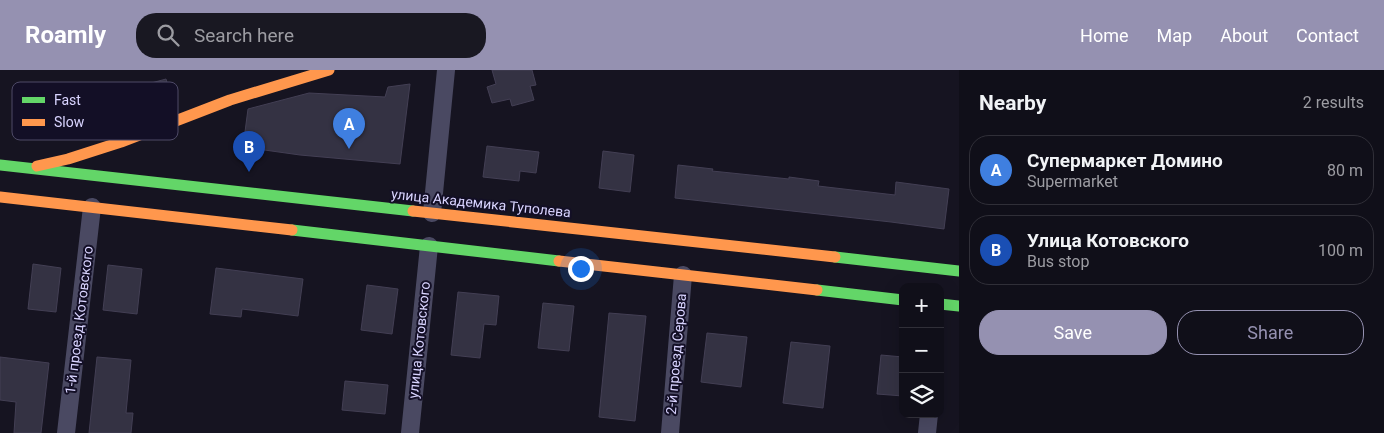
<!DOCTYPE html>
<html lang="en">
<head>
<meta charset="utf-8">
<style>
	:root { --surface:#100f19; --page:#191822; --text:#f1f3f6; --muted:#9c9ca2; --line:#302f38; --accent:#9591b1 }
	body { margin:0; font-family:Roboto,sans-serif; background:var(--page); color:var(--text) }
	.controls { position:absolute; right:15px; bottom:15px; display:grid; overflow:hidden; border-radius:10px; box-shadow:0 5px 20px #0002 }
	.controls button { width:45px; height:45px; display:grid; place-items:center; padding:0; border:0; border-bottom:1px solid var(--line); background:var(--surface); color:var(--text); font:25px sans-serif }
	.you { position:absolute; left:580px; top:198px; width:18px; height:18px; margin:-12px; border:4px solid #fff; border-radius:50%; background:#1a73e8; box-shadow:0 0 0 8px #1a73e833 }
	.badge { display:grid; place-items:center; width:32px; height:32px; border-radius:50%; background:var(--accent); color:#fff; font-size:16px; font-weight:700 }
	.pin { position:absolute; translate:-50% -41px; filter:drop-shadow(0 1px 2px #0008) }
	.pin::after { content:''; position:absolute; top:26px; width:18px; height:15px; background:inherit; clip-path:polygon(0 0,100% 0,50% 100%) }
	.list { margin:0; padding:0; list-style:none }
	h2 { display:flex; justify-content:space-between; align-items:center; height:65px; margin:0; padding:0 20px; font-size:21px }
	h2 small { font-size:16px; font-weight:400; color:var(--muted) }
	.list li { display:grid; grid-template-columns:32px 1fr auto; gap:15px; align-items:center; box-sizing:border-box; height:70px; margin:0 10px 10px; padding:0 10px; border:1px solid var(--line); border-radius:20px }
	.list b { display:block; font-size:19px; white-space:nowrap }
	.list p { margin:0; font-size:16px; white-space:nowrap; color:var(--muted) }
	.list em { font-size:16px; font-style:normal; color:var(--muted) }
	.actions { display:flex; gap:10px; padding:15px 20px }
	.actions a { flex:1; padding:11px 0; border:1px solid var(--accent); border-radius:20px; text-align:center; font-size:18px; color:var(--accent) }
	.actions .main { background:var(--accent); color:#fff }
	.icon { flex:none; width:28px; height:28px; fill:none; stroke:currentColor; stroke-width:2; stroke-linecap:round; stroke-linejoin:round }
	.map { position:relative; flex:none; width:959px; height:363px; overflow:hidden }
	header { display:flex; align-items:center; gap:30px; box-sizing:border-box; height:70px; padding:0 25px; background:var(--accent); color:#fff }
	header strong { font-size:24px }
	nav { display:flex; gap:28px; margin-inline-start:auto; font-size:18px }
	.search { width:350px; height:45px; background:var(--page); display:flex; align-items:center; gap:12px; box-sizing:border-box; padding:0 18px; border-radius:20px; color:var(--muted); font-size:19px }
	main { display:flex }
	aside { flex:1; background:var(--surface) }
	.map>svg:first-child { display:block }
	.building { fill:#343243; stroke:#433f54 }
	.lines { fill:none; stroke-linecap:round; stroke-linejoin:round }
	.street { stroke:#4a4962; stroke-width:18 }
	.fast { stroke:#63d668; stroke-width:11 }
	.slow { stroke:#ff974d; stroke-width:11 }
	.labels { text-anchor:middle; stroke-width:4; stroke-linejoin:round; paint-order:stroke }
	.street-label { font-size:14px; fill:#d9d4ff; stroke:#130f26 }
	.key { fill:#130f26; stroke:#4e4a67; stroke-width:1 }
	.key-label { font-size:14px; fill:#d9d4ff }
</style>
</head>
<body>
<header>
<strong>Roamly</strong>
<div class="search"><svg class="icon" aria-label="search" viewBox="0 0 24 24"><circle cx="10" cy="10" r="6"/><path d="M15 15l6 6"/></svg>Search here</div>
<nav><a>Home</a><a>Map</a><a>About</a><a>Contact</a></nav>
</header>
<main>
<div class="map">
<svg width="959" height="363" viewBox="0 0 959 363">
	<rect width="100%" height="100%" fill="#161421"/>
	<path class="building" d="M492,0H532L536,15L530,16L534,30L512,36L510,29L492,33L487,17L496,14Z
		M166,9L174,36L105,56L96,28Z
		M410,14L400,94L300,85L243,77L248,39L309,23L385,27L388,17Z
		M487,76L539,82L536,103L520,101L519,111L483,107Z
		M603,81L634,85L630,122L599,118Z
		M678,95L713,99L712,101L789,109V107L819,111L818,116L895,125L896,112L949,119L944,159L891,152L675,128Z
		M33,194L61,198L56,242L28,239Z
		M108,195L142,199L137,244L103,240Z
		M216,198L303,209L298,246L242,239L241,247L210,244Z
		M367,215L398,219L392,264L361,260Z
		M458,222L499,226L496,255L484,254L480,288L451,285Z
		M543,233L574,236L569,281L538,278Z
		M609,243L646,246L635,351L599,347Z
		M707,263L747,267L741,317L701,312Z
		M791,272L830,276L823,338L783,333Z
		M881,285L903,287V326L877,324Z
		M0,287L49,293L41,363H14L16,332L0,330Z
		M97,287L131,290L126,343H133L131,363H89Z
		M345,311L388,315L385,344L342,340Z"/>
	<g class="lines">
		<path class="street" d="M432,143L446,0
			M66,363L92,137
			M410,363L429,176
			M670,363L683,205
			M927,363L929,344"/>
		<path class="fast" d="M0,95L413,141
			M292,160L559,191
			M835,187L959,201
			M817,220L903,230
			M940,234L959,236"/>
		<path class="slow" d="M37,96L68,89L121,72L230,30L329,0
			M0,127L292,160
			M413,141L835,187
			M559,191L817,220"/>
	</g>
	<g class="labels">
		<g class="street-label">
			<text transform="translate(481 133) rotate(6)" y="5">улица Академика Туполева</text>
			<text transform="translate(79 250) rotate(-83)" y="5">1-й проезд Котовского</text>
			<text transform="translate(419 270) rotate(-84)" y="5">улица Котовского</text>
			<text transform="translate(676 284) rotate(-85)" y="5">2-й проезд Серова</text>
		</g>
	</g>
	<rect x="12" y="12" width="166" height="58" rx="8" class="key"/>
	<rect x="22" y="27" width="23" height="6" fill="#63d668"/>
	<rect x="22" y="49" width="23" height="7" fill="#ff974d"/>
	<g class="key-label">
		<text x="54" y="35">Fast</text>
		<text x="54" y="57">Slow</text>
	</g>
</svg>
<div class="controls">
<button>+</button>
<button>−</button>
<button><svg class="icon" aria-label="layers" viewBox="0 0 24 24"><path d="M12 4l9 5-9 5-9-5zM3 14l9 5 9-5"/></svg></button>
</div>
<div class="you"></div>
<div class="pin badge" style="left:349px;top:79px;background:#3f7fe0">A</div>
<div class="pin badge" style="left:249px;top:102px;background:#1a4fb4">B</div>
</div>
<aside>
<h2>Nearby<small>2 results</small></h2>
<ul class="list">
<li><span class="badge" style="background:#3f7fe0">A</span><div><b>Супермаркет Домино</b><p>Supermarket</p></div><em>80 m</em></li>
<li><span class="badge" style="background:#1a4fb4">B</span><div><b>Улица Котовского</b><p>Bus stop</p></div><em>100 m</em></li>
</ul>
<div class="actions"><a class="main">Save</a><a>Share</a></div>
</aside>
</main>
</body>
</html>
